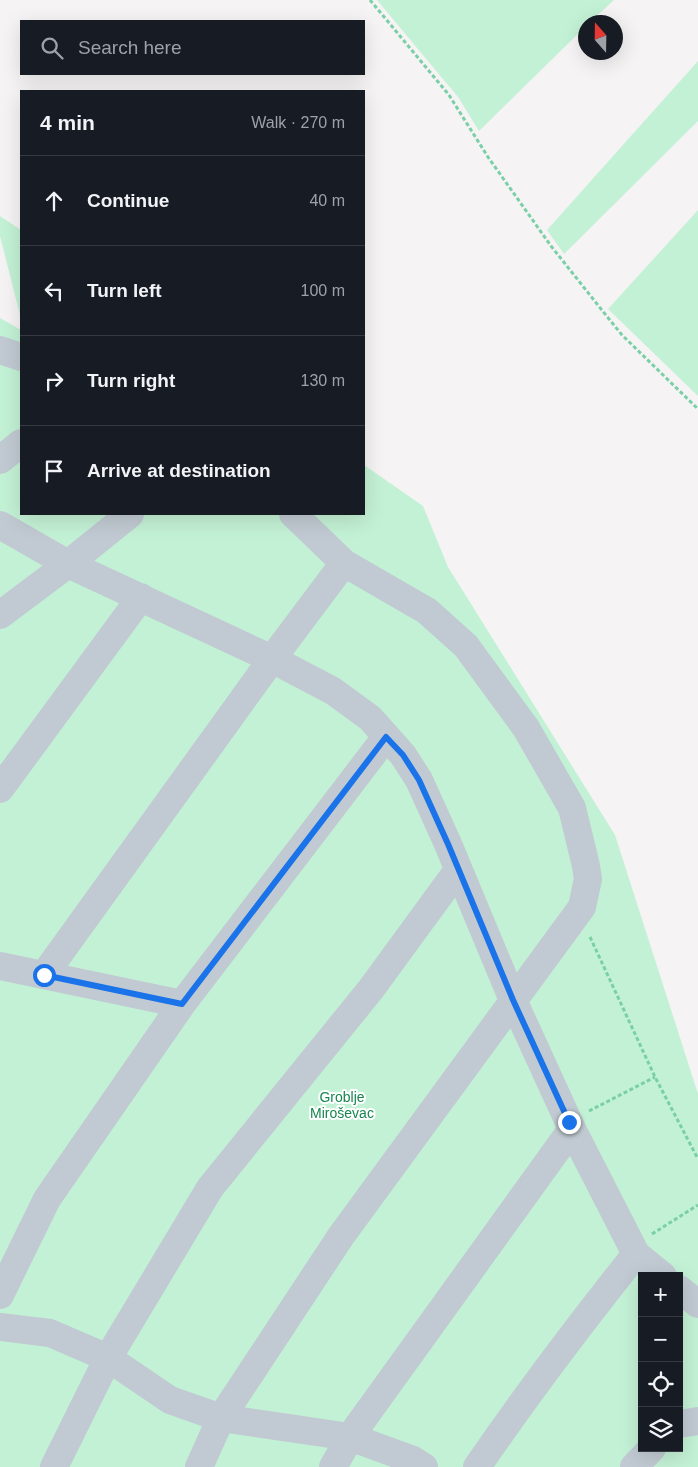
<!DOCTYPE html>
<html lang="en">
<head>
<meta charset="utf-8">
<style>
	:root { --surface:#171b24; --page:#242831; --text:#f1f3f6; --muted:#9ea1a6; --line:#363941 }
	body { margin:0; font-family:Helvetica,sans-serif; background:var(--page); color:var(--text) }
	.controls { position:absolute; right:15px; bottom:15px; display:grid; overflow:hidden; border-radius:0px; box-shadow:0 5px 20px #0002 }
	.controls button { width:45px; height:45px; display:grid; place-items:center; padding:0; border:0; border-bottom:1px solid var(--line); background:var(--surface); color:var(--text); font:25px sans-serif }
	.compass { position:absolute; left:578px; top:15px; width:45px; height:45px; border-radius:50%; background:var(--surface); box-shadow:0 5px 20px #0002; rotate:340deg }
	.stop { position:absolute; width:15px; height:15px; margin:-11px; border:4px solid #1a73e8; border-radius:50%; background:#fff }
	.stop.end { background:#1a73e8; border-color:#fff; box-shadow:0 1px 5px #0008 }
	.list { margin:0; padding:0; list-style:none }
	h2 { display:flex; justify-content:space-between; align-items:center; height:65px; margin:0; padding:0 20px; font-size:21px }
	h2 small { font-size:16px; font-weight:400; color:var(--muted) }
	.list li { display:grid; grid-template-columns:32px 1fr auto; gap:15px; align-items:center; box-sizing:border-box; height:90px; padding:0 20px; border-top:1px solid var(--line) }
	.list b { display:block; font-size:19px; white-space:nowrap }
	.list em { font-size:16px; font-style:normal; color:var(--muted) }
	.icon { flex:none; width:28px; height:28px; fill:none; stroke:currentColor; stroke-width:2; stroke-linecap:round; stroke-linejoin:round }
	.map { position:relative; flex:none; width:698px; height:1467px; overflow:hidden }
	.search { position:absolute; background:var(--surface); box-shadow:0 5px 20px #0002; left:20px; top:20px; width:345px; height:55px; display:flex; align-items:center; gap:12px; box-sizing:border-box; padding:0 18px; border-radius:0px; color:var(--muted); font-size:19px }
	.panel { position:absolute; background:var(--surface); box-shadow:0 5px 20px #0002; left:20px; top:90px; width:345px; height:425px; border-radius:0px }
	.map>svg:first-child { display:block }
	.green { fill:#c3f1d5; fill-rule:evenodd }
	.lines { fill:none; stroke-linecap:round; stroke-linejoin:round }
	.path { stroke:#7ad0a6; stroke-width:3; stroke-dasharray:4 2.5; stroke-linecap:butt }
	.minor { stroke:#c1cad2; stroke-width:28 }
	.route { stroke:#1a73e8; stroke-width:6 }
	.labels { text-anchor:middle; stroke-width:4; stroke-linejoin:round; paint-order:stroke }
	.park-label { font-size:14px; fill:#17864f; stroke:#fff }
</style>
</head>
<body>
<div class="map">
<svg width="698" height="1467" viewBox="0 0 698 1467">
	<rect width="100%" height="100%" fill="#f5f3f3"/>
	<path class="green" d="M377,0H614L590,22H586L585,27L479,131L458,97Z
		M698,61V121L564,254L547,230Z
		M698,210V396L608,309Z
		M0,216L21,230V319L0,236Z
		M0,318L21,330V514H364V465L423,506L448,567L615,835L698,1094V1467H0ZM642,1276H679V1448H642Z"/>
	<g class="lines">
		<path class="path" d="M370,0L449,95L488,157L551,246L601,309L622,335L698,409
			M590,937L655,1077L698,1159
			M589,1111L655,1077
			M652,1234L698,1205"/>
		<path class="minor" d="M0,350L21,357
			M0,460L21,443
			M0,525L68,564L272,659L333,691L370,718L403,755L419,780L448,844L513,1000L572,1129L636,1254L663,1276
			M0,615L68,564L130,514
			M0,789L141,597
			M0,966L182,1004
			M44,975L272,659L344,563
			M679,1289L698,1304
			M0,1295L47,1199L182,1004L386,737
			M0,1327L50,1333L108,1358L170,1400L221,1418L350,1437L413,1460L424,1467
			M679,1424L698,1421
			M54,1467L108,1358L210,1188L371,989L458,870
			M199,1467L221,1418L341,1236L582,907L588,879L586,866L572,808L526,728L466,646L427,611L344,563L293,514
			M333,1467L350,1437L572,1129
			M477,1467C527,1394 580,1324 636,1254
			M634,1467L652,1448"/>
	</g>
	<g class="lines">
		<path class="route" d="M44,975L182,1004L386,737L403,755L419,780L448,844L513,1000L569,1122"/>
	</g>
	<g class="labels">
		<g class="park-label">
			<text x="342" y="1102">Groblje<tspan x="342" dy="16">Miroševac</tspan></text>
		</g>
	</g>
</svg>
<div class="controls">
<button>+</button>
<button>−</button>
<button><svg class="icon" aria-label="locate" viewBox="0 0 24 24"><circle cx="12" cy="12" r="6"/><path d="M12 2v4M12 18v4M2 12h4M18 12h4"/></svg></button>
<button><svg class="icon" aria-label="layers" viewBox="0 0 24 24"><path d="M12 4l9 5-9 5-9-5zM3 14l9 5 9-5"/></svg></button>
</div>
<svg class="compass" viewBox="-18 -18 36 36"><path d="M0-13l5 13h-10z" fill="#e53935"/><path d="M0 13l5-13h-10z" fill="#9ea1a6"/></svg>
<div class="stop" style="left:44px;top:975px"></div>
<div class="stop end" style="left:569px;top:1122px"></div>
<div class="search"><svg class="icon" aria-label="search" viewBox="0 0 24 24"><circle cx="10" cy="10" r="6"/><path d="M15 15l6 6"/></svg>Search here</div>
<section class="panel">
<h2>4 min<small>Walk · 270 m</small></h2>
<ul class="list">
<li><svg class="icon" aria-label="ahead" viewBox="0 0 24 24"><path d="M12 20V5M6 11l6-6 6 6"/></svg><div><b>Continue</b></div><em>40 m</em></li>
<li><svg class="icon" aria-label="left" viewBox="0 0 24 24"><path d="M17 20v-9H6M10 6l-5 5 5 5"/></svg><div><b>Turn left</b></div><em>100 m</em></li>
<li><svg class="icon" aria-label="right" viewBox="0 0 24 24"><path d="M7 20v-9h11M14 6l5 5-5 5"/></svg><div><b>Turn right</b></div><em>130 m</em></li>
<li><svg class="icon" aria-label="arrive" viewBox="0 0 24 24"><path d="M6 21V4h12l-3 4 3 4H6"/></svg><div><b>Arrive at destination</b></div></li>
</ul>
</section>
</div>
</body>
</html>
